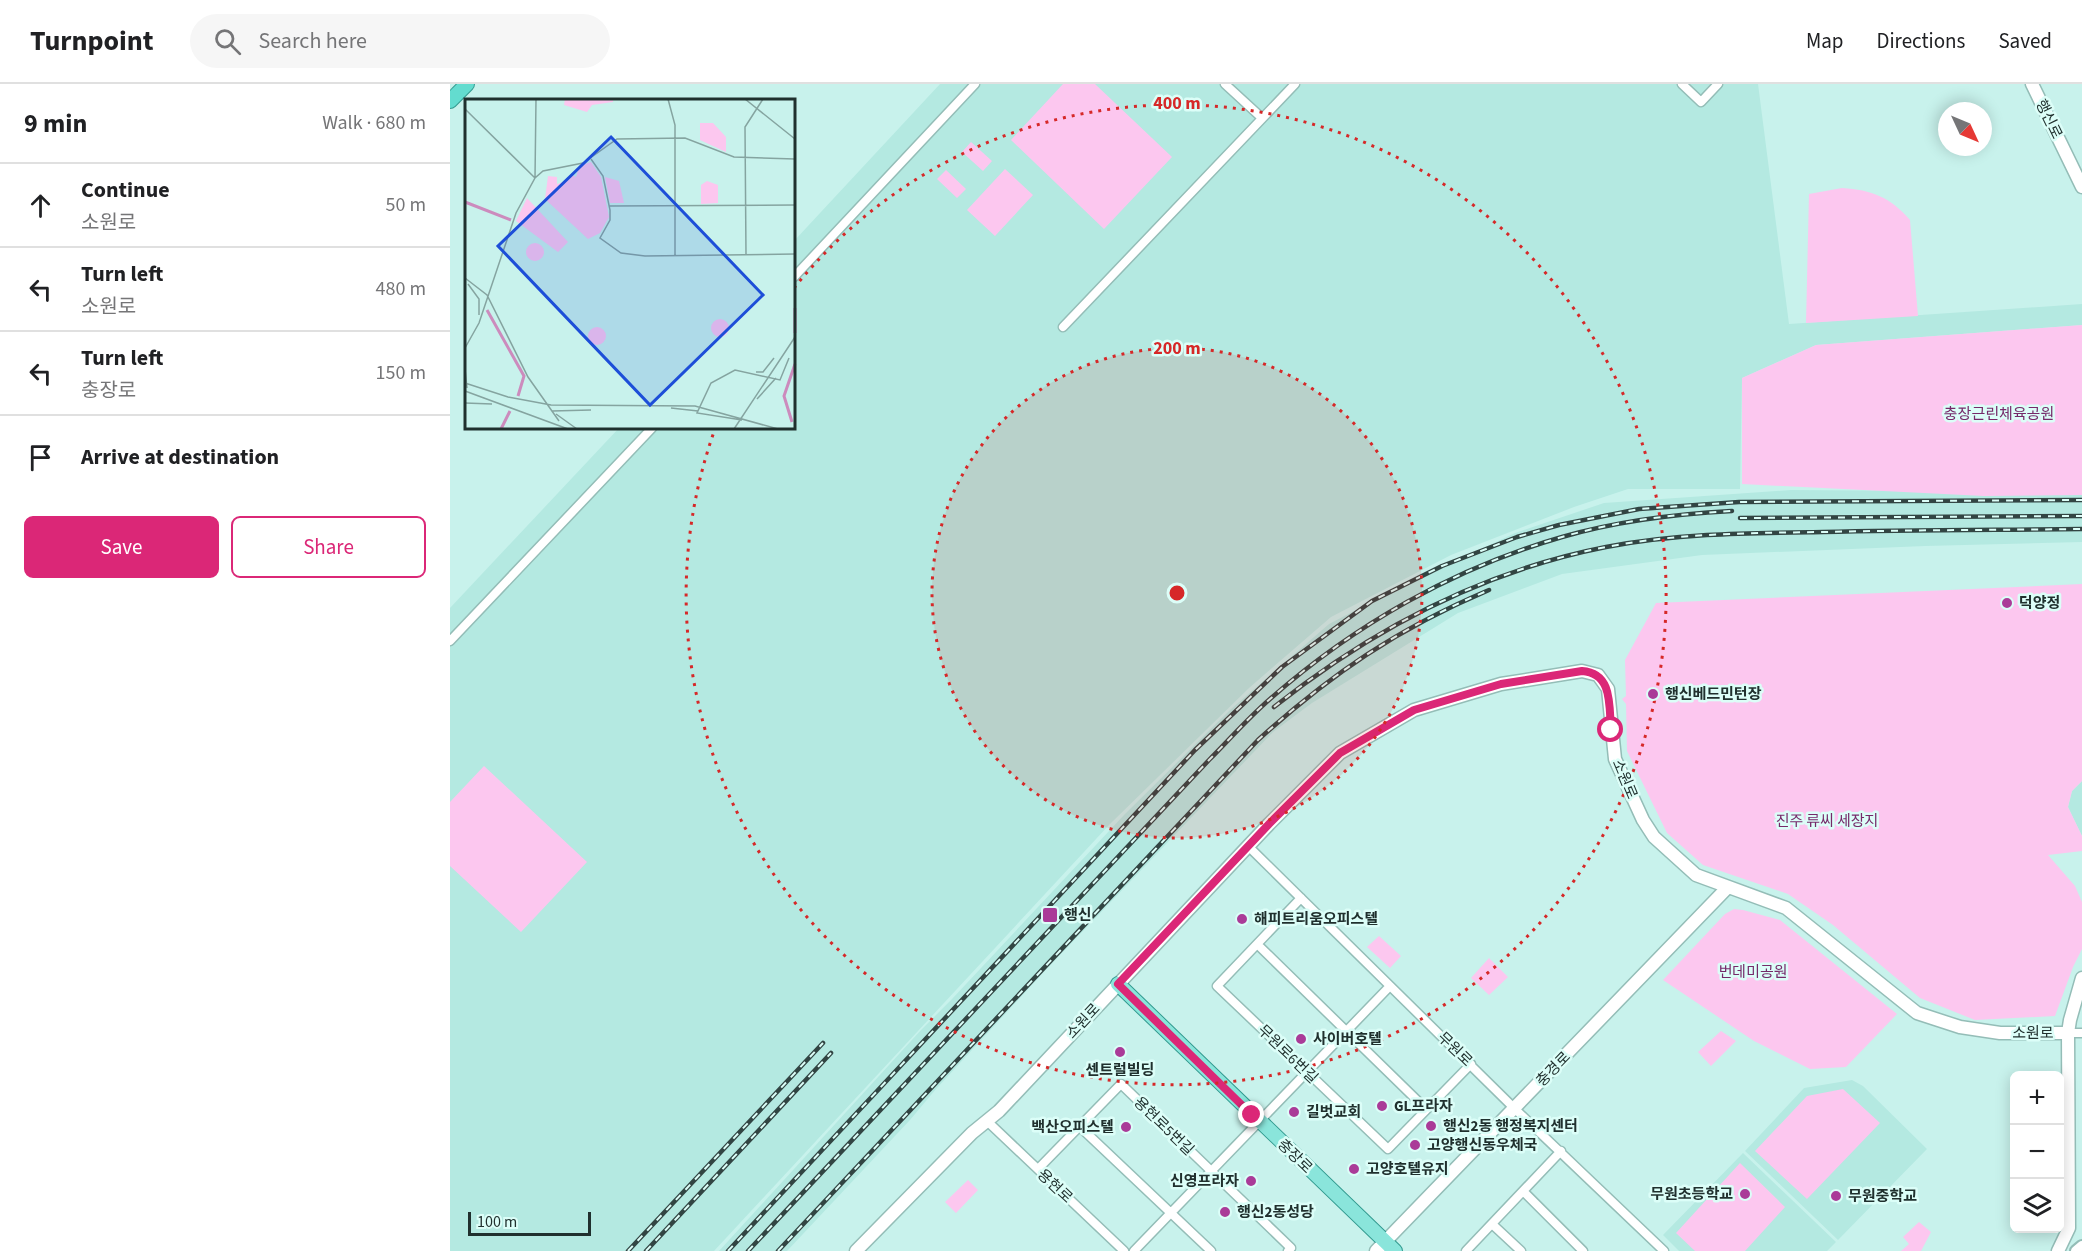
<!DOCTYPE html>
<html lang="en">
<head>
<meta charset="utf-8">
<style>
	:root { --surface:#fff; --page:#f6f6f6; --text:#202124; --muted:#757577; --line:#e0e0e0; --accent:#db2777 }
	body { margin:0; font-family:"Source Sans 3","Noto Sans KR",sans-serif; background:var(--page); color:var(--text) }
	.controls { position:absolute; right:18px; bottom:18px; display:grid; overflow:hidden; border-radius:9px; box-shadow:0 3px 15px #0003 }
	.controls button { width:54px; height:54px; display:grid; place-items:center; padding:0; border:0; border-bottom:2px solid var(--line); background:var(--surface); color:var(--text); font:30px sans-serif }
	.compass { position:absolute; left:1488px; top:18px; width:54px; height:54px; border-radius:50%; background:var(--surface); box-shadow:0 3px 15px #0003; rotate:134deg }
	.scale { position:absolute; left:18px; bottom:15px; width:123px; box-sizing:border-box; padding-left:6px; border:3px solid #20302e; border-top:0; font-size:16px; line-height:21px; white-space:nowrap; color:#20302e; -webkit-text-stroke:4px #dcfef8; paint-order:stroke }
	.stop { position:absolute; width:18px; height:18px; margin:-14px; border:4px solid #db2777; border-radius:50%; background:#fff }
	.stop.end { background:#db2777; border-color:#fff; box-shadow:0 2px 6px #0008 }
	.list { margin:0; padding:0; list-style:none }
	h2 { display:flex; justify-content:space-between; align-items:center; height:78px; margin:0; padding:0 24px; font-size:26px }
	h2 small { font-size:20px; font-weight:400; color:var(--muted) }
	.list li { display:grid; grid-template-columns:39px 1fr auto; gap:18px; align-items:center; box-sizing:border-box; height:84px; padding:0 24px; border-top:2px solid var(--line) }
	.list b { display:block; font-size:22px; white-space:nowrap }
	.list p { margin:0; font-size:20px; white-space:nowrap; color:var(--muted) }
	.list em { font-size:20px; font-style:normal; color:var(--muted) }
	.actions { display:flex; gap:12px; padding:18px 24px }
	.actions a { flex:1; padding:14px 0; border:2px solid var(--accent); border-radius:9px; text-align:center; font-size:21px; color:var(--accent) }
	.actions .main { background:var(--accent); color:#fff }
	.icon { flex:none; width:33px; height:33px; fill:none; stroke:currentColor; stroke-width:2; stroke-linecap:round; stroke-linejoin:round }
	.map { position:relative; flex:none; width:1632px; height:1167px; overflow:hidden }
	header { display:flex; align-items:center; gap:36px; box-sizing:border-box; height:84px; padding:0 30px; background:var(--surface); border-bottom:2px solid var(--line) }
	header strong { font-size:28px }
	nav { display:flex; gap:33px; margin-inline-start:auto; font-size:21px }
	.search { width:420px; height:54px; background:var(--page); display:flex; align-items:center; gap:15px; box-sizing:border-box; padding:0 21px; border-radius:33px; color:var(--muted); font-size:22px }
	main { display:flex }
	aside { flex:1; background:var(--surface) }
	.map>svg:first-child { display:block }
	.built { fill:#b4e9e1 }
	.green { fill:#fcc7ef }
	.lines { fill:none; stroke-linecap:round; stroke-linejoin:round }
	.minor-casing { stroke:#94bdb7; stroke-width:11 }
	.tertiary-casing { stroke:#94bdb7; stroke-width:14 }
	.secondary-casing { stroke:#94bdb7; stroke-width:15 }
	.primary-casing { stroke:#329a8f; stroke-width:16 }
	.trunk-casing { stroke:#329a8f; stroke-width:16 }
	.minor { stroke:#fff; stroke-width:8 }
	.tertiary { stroke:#fff; stroke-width:10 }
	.secondary { stroke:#fff; stroke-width:12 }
	.primary { stroke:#8ae5db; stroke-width:14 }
	.trunk { stroke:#63dccf; stroke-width:14 }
	.rail-casing { stroke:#324543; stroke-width:4.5 }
	.rail { stroke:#dcfef8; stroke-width:2; stroke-dasharray:7; stroke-linecap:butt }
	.route { stroke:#db2777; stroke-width:8 }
	.ring { fill:none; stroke:#d62828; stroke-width:3; stroke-dasharray:3 6 }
	.poi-dot { fill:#aa3b98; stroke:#dcfef8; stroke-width:2 }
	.labels { text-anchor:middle; stroke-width:5; stroke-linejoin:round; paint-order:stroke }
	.street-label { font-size:15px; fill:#20302e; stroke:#dcfef8 }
	.park-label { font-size:15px; fill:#752969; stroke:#dcfef8 }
	.poi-label { font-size:15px; font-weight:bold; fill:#20302e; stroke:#dcfef8; text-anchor:start }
	.inset-river { fill:none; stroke:#cc8bbd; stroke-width:3 }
	.inset-road { fill:none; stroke:#85a4a0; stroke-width:1.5 }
	.view { fill:#1d4ed8; fill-opacity:0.15; stroke:#1d4ed8; stroke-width:3 }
	.inset-edge { fill:none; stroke:#20302e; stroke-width:3 }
	.centre { fill:#d62828; stroke:#dcfef8; stroke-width:3 }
	.ring-label { font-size:18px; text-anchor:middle; font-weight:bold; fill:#d62828; stroke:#dcfef8; stroke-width:5; stroke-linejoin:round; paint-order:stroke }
</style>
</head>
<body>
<header>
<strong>Turnpoint</strong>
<div class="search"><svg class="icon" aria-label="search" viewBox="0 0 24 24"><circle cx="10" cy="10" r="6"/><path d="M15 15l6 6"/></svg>Search here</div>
<nav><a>Map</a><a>Directions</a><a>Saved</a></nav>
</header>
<main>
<aside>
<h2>9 min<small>Walk · 680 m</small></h2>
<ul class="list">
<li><svg class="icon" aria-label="ahead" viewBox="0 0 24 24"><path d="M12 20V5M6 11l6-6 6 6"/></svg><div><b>Continue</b><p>소원로</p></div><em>50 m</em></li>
<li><svg class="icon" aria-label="left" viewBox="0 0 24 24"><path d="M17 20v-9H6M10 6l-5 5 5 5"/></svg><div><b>Turn left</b><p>소원로</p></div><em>480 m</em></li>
<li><svg class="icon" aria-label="left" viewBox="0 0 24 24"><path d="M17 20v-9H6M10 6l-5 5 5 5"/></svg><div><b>Turn left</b><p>충장로</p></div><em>150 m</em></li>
<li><svg class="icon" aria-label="arrive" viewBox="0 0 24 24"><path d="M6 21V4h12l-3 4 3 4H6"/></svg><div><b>Arrive at destination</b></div></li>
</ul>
<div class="actions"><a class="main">Save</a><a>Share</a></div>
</aside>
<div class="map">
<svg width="1632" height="1167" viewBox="0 0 1632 1167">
	<rect width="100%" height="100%" fill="#c8f2ec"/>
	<path class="built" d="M490,0H1308L1339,240L1632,220V241L1366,261L1292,294L1290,405H1178L1124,423L1001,471L881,533L799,604L659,741L264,1167H0V524L169,344H344V157Z
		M1341,406L1632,408V458L1475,462L1252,471L1112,490L1008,529L862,619L823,648L591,891L486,1005L460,1036L337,1167H269L471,946L502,915L674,731L780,626L879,540L939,509L1065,449L1154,419Z
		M1632,697V752L1618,723L1622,707Z
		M1402,996L1413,1002L1477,1065L1388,1156L1295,1067L1354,1004Z
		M1293,1069L1386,1158L1377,1167H1229L1213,1151Z"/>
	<path class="green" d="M613,0H645L722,73L654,145L561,56Z
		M521,58L542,77L533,87L512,68Z
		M555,85L583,111L545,152L517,126Z
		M496,86L516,105L507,114L487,95Z
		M1392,104C1422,106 1440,113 1460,136L1468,232L1356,239L1359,110Z
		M1632,241V411L1534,412L1292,400V294L1366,261Z
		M1632,500V697L1622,707L1618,723L1632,752V767L1598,771L1625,802L1632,818V865L1623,883L1605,932L1525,936L1470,914L1383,841L1338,810L1253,781L1217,749L1177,667L1176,620L1172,615L1176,612L1175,576L1206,519Z
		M34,682L137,778L71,848L0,782V718Z
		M1284,825L1293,826L1330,836L1447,930L1396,983L1360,985L1304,957L1213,896L1275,830Z
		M929,852L951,872L940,884L917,863Z
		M1039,874L1058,893L1039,911L1021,894Z
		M1271,947L1286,957L1261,982L1248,968Z
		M1393,1005L1430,1039L1357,1115L1305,1067L1357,1012Z
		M1290,1079L1335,1123L1295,1167H1245L1226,1149Z
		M518,1096L528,1106L506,1129L495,1118Z
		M1469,1138L1481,1148L1471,1167H1451L1459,1160L1453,1153Z"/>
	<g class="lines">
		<g class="minor-casing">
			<path id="minor" d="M775,0L812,34
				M1232,0L1251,18L1268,0
				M344,193L525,0
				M613,243L845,0
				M0,557L202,344
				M798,762L1065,1025L1214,1167
				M851,814L767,902L938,1065L1021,980
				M807,860L976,1025
				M1618,949H1632
				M537,1037L674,1167
				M629,1042L761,1167
				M588,1085L671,1000L841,1164L838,1167
				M1073,1107L1133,1167
				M1042,1140L1071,1167
				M684,1167L940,902
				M1016,1167L1111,1067"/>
		</g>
		<g class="tertiary-casing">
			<path id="tertiary" d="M1626,1167L1632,1162"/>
		</g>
		<g class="secondary-casing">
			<path id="secondary" d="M1582,0L1632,103
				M406,1167L522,1049L549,1027L819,740L890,669L964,626L1051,600L1132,587L1148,591L1158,605L1165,675L1193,736L1204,753L1246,791L1336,824L1467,929L1510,943L1550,949H1618
				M926,1167L1278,803
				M1608,1167L1619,1144L1618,949L1620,936L1632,894"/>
		</g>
		<g class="primary-casing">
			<path id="primary" d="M668,900L945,1167"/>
		</g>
		<g class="trunk-casing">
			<path id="trunk" d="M0,17L17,0"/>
		</g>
		<use href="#minor" class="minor"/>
		<use href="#tertiary" class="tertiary"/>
		<use href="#secondary" class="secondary"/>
		<use href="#primary" class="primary"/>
		<use href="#trunk" class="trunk"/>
		<g class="rail-casing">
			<path id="rail" d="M1290,434L1632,432
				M824,623C922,545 1033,487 1156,463C1228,449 1300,449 1373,448C1459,446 1546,446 1632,445
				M178,1167L373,959
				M196,1167L381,969
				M278,1167L745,666L832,583L922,517L992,482L1067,453L1109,441L1189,425L1289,418L1632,416
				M298,1167L759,676C779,656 798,634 820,615C904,541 1004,484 1112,453C1167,437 1225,430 1282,427
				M328,1167L808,656C881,590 947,545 1039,506"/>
		</g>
		<use href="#rail" class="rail"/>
	</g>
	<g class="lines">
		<path class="route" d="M802,1031L668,900L819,740L890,669L964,626L1051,600L1132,587C1163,589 1159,622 1161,646"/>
	</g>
	<circle cx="727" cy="509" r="245" fill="#d62828" fill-opacity=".12"/>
	<g class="ring">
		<circle cx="727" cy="509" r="245"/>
		<path d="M344 204A490 490 0 1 1 265 345"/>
	</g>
	<g class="poi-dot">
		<circle cx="1557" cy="519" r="6"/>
		<circle cx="1203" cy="610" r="6"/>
		<rect x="592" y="823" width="16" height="16" rx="3"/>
		<circle cx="792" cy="835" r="6"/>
		<circle cx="851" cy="955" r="6"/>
		<circle cx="670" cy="968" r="6"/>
		<circle cx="932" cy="1022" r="6"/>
		<circle cx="844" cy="1028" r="6"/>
		<circle cx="981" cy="1042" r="6"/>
		<circle cx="676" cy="1043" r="6"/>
		<circle cx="965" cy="1061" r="6"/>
		<circle cx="904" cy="1085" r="6"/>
		<circle cx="801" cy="1097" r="6"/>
		<circle cx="1295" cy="1110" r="6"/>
		<circle cx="1386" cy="1112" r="6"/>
		<circle cx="775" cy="1128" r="6"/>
	</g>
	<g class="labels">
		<g class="street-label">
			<text transform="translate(1599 35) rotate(64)" y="5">행신로</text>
			<text transform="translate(1175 695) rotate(67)" y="5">소원로</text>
			<text transform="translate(633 937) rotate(-47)" y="5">소원로</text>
			<text x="1583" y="954">소원로</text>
			<text transform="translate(1005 965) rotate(44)" y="5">무원로</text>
			<text transform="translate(838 970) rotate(44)" y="5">무원로6번길</text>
			<text transform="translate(1103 985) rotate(-46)" y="5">충경로</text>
			<text transform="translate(714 1042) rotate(44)" y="5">용현로5번길</text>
			<text transform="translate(845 1072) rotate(44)" y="5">충장로</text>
			<text transform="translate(605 1102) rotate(43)" y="5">용현로</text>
		</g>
		<g class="park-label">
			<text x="1549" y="335">충장근린체육공원</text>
			<text x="1377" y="742">진주 류씨 세장지</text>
			<text x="1303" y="893">번데미공원</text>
		</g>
		<g class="poi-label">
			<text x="1569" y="524">덕양정</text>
			<text x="1215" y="615">행신베드민턴장</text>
			<text x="614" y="836">행신</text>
			<text x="804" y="840">해피트리움오피스텔</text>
			<text x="863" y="960">사이버호텔</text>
			<text x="670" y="991" text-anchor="middle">센트럴빌딩</text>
			<text x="944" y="1027">GL프라자</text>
			<text x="856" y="1033">길벗교회</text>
			<text x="993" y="1047">행신2동 행정복지센터</text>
			<text x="664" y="1048" text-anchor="end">백산오피스텔</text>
			<text x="977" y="1066">고양행신동우체국</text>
			<text x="916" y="1090">고양호텔유지</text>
			<text x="789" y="1102" text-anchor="end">신영프라자</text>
			<text x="1283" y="1115" text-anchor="end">무원초등학교</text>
			<text x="1398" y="1117">무원중학교</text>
			<text x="787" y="1133">행신2동성당</text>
		</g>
	</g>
	<g transform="translate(15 15)">
		<rect width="330" height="330" fill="#c8f2ec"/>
		<path d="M100,0H148V3L127,6L122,13L99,6ZM235,24H248L261,38V53L235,41ZM126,63L136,78L144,118L135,134L123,140L80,100L83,77L92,78V85L102,82L106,75L111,78L114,67ZM140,78L154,82L159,104H145ZM242,82L253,86V104L236,105V86ZM62,99L103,143L93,153L51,122ZM61 153a9 9 0 1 1 18 0a9 9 0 1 1-18 0ZM246 229a9 9 0 1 1 18 0a9 9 0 1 1-18 0ZM123 237a9 9 0 1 1 18 0a9 9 0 1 1-18 0Z" fill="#fcc7ef"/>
		<path class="inset-river" d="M0,103L46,121M330,209V234M22,211L59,277L53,297M327,323L319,297L330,265M36,330L45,312"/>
		<path class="inset-road" d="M203,0L210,26V157M280,0L330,40M0,10L70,79M126,60L138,77L145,111V121L135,139L156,154L180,157L330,155M70,79L71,0M144,107L330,106M281,156L280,28L298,0M0,179L22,196L63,278L94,322M3,185L14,200V216M0,249L14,224L51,114L70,79L78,72L118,64L152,40L220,39L269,58L330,60M0,270L2,289M291,273H298L309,259M0,284L43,298L86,306L230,307L313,330M0,292L103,330M292,300L311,279M0,304L27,305M206,309L233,312M87,312L126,311M91,315L112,330M277,321L232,314L246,284L270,271L315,281L324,259M269,330L330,238"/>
		<path class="view" d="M146,38L298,196L185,306L33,147Z"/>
		<rect width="330" height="330" class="inset-edge"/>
	</g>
	<circle cx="727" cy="509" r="9" class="centre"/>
	<g class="ring-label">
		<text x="727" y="25">400 m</text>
		<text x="727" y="270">200 m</text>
	</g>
</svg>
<div class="controls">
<button>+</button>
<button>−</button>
<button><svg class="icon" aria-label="layers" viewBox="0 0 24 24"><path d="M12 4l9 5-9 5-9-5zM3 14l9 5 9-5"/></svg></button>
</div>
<svg class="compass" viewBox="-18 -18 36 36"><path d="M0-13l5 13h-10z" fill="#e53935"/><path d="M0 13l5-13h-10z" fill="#757577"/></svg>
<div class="scale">100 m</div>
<div class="stop" style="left:1161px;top:646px"></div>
<div class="stop end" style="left:802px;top:1031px"></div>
</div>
</main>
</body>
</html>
